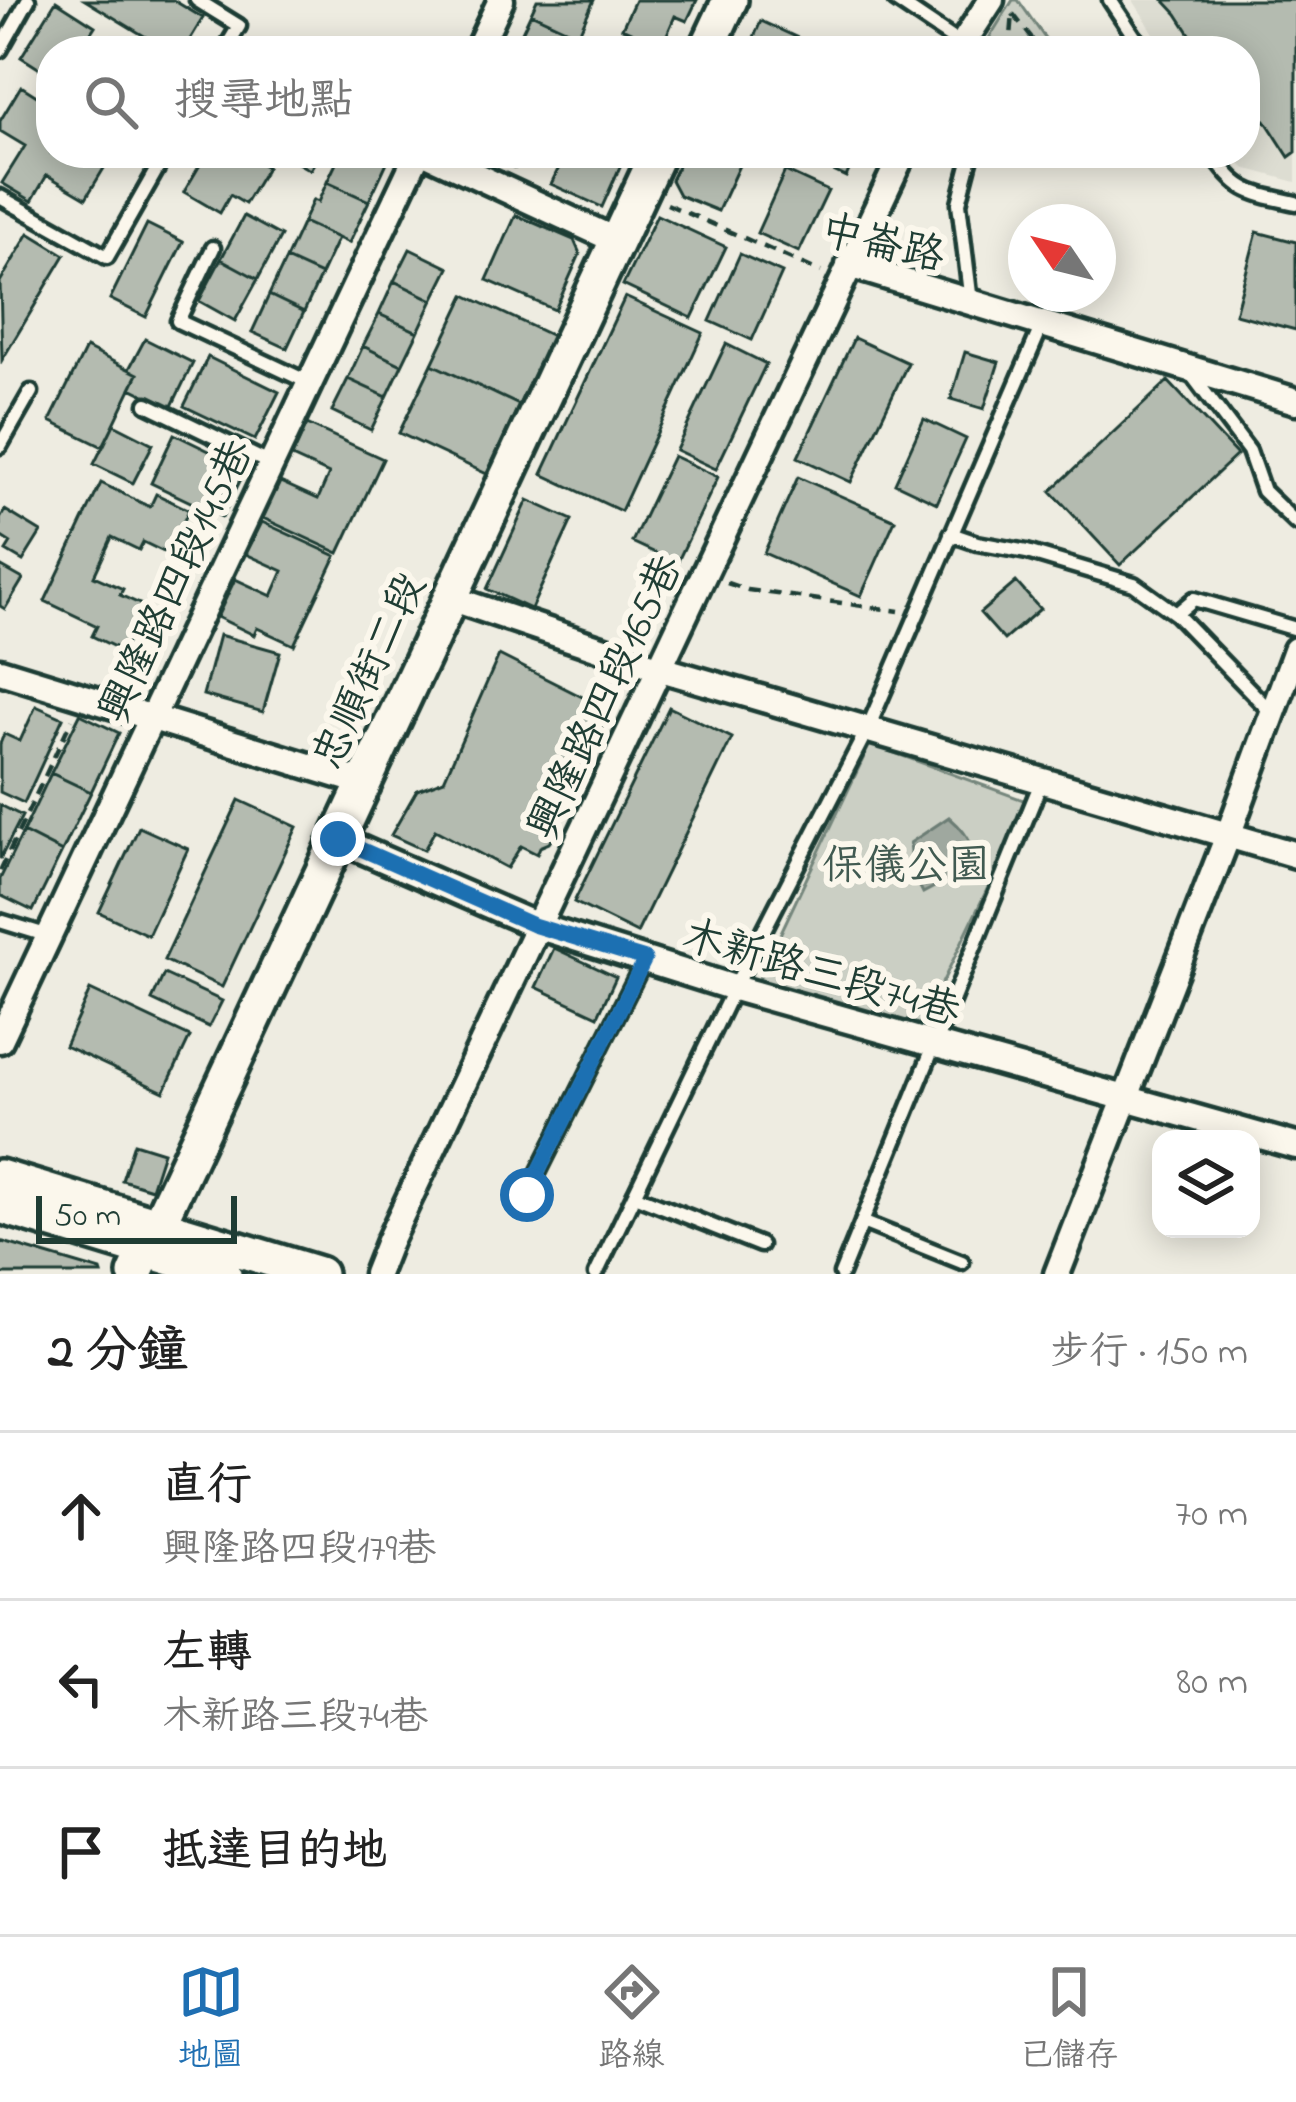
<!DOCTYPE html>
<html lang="zh-TW">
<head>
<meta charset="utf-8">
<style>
	:root { --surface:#fff; --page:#f6f6f6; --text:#222; --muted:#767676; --line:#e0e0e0; --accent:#1f6fb2 }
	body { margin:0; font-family:"Indie Flower","LXGW WenKai TC",sans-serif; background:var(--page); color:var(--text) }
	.controls { position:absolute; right:36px; bottom:36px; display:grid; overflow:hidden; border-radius:24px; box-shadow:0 6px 30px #0003 }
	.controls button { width:108px; height:108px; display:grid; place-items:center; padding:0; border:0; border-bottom:3px solid var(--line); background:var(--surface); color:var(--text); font:60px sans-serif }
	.compass { position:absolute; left:1008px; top:204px; width:108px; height:108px; border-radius:50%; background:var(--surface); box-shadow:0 6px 30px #0003; rotate:305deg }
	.scale { position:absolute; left:36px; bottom:30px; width:201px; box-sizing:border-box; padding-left:12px; border:6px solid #1f3d34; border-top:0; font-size:33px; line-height:42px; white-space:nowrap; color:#1f3d34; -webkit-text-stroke:9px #fbf7ec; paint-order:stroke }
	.stop { position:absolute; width:36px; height:36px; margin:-27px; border:9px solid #1f6fb2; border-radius:50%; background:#fff }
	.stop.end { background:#1f6fb2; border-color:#fff; box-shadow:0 3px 12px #0008 }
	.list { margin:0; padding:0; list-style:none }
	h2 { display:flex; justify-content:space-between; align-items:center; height:156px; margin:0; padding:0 48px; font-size:51px }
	h2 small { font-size:39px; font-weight:400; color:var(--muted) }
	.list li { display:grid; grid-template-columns:78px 1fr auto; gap:36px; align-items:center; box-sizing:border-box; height:168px; padding:0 48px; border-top:3px solid var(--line) }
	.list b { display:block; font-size:45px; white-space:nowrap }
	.list p { margin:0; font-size:39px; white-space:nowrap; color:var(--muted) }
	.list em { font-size:39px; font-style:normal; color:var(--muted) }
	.icon { flex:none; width:66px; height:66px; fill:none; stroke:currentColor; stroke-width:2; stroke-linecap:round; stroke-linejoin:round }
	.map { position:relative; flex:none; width:1296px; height:1274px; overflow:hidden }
	.search { position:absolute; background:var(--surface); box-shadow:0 6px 30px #0003; left:36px; right:36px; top:36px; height:132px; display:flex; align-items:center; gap:30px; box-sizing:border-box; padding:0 42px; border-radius:48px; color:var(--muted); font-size:45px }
	.sheet { height:660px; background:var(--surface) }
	nav { display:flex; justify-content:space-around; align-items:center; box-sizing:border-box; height:168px; border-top:3px solid var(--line); background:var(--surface); font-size:33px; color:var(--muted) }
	nav a { display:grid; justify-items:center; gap:6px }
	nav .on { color:var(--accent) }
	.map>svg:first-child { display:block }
	.built { fill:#ddddd2 }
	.green { fill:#cbcfc4; stroke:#75867c; stroke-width:3 }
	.water { fill:#9fa89f; stroke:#6c7d74; stroke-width:3 }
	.building { fill:#b4bbb0; stroke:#1f3d34; stroke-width:3 }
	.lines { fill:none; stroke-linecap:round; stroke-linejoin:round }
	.lane-casing { stroke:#1f3d34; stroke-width:21 }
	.street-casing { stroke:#1f3d34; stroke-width:33 }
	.secondary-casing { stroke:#1f3d34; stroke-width:42 }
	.path { stroke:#1f3d34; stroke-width:4.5; stroke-dasharray:12 9; stroke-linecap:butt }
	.lane { stroke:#fbf7ec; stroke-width:12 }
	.street { stroke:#fbf7ec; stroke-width:24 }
	.secondary { stroke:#fbf7ec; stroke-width:33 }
	.route { stroke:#1f6fb2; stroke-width:15 }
	.labels { text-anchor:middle; stroke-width:12; stroke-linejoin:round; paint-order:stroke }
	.street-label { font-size:42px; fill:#1f3d34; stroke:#fbf7ec }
	.park-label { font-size:42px; fill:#415a51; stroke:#fbf7ec }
</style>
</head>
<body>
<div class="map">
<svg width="1296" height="1274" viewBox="0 0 1296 1274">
	<rect width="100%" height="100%" fill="#eeece1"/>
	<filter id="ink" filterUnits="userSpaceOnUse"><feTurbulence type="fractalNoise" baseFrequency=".00833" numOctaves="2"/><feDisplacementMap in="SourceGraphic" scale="24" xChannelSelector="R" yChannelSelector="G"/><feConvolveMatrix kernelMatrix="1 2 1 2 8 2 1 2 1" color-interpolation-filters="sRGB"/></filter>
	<g filter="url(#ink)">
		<path class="built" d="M1133,0H1296V182L1244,168L1229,153H1245V51H1165Z"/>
		<path class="green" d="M1013,0H1018L1054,51H981Z
			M870,744L1029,802L921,1027L757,983Z"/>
		<path class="water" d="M949,817C972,837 979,852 966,880L942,883L923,893L913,873L910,843Z"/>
		<path class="building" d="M85,0H173L203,18L183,51H169Z
			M537,0H594L578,35L531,13Z
			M635,0H697L687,21L675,16L662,46L622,28Z
			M1164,0H1296V152L1289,157L1265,120L1250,124L1245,118V51H1201L1177,14Z
			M56,1L95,26L79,51H51V76L21,57Z
			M531,13L578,35L570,51H513Z
			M761,21L811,44L808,51H748Z
			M21,86L51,105V153L112,155L86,198L47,175L32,201L2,183L25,146L0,131V121Z
			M207,153H255L252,158L267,167L245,204L230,195L220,213L184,192Z
			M280,153H320L310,170Z
			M341,153H378L389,158L369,201L327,182Z
			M482,153H522L515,168Z
			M566,153H602L622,162L602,207L551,184Z
			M684,153H723L741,161L718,211L679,195L671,180Z
			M795,153H857L846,177Z
			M785,171L828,191L799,252L757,233Z
			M327,182L369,201L349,243L303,222L313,200L318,202Z
			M516,215L574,240L580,254L555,310L487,280Z
			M657,215L726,247L692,318L623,285Z
			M244,216L281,236L258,279L221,259Z
			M303,222L338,238L321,275L286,259Z
			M147,224L183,242L146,317L110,299Z
			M1257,232L1296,242V330L1235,314Z
			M29,233L65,255L2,360L0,282Z
			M410,249L449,268L433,300L394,281Z
			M740,254L782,273L752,340L710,321Z
			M221,259L258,279L235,321L199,301Z
			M286,259L321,275L304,312L269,295Z
			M394,281L433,300L418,332L379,314Z
			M269,295L304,312L287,348L252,332Z
			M465,295L552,336L519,405L432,364Z
			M625,297L703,333L621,511L542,474Z
			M379,314L418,332L402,365L363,346Z
			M854,338L908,363L851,482L798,457Z
			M145,339L193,363L171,408L131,388L138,374L129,369Z
			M726,344L766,364L716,469L676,450Z
			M363,346L402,365L387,397L348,379Z
			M86,348L138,374L103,447L50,421Z
			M965,352L999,362L984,409L951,399Z
			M208,357L279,392L255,440L184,406Z
			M432,364L519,405L487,474L399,433Z
			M348,379L387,397L371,430L332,411Z
			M1168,381L1237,455L1120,565L1051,491Z
			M924,419L966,439L937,503L895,483Z
			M114,424L153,444L133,483L94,464Z
			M307,424L383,459L339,553L263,518L280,482L318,499L329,474L292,457Z
			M174,434L246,469L222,517L151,483Z
			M673,456L718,477L677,563L632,542Z
			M798,477L895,520L861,596L764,553Z
			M101,483L150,507L156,494L189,510L168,554L143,542L139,550L112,537L94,576L123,589L120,595L144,606L123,651L92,636L97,626L45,601Z
			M528,500L572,520L531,609L487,589Z
			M5,510L41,532L23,561L6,551L11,543L0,536V519Z
			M262,522L336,556L294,645L257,628L254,635L217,617L235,579L272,596L283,571L246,554Z
			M0,566L23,579L5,609L0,606Z
			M1016,582L1040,609L1004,640L980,613Z
			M219,635L280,652L263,712L203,695Z
			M499,655L610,711L564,812L560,811L552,825L555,827L554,836L549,843L540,847L537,854L521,846L507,868L435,830L424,850L391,835L417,790L444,780Z
			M36,706L63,718L24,803L0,792V744L4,734L20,741Z
			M669,707L732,738L637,933L574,902Z
			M80,714L119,733L91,792L51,773Z
			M51,773L91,792L62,852L23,832Z
			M239,800L297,827L222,987L164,960Z
			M0,805L22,816L0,859Z
			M139,827L188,849L148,935L99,912Z
			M23,832L62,852L33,911L0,895V879Z
			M554,948L616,977L598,1016L536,987Z
			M164,974L222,1001L209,1027L152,1000Z
			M90,990L190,1037L164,1092L65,1046Z
			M134,1143L163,1152L151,1189L122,1180Z
			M0,1241L101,1271L102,1274H0Z"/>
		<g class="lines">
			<g class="lane-casing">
				<path id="lane" d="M197,0L239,26L224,51
					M895,0L962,45
					M1110,0L1144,51
					M0,50L28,0
					M1212,153C1238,193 1251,193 1296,203
					M0,197L107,257L166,153
					M213,248L178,321L310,383
					M971,302L959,203L972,153
					M1191,374L1249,451L1263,491L1296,523
					M147,404L271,464
					M0,446L31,392
					M951,534L977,543L1027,552L1134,584L1176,614L1272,713
					M1176,614L1194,599L1296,629
					M0,921L49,936
					M527,1195L644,961
					M634,1195L760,1245
					M862,1222L962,1262
					M596,1274L734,988L868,728L1042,325
					M841,1274L1042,780"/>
			</g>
			<g class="street-casing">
				<path id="street" d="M477,51L501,0
					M958,51L991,0
					M427,153L617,241
					M849,265L1296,401
					M450,598L661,669L1296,855
					M0,671L364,783
					M337,839L537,926L734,988L1296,1146
					M0,1040L418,153
					M376,1274L389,1241L903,153
					M1057,1274L1229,833L1296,650"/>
			</g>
			<g class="secondary-casing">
				<path id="secondary" d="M706,51L730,0
					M0,1177L319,1274
					M0,1206L224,1274
					M135,1274L658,153"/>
			</g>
			<path class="path" d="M1013,14L1031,37L1036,51
				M1003,51L1011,37L1013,13
				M667,204L821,272
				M727,583L748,590L899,611
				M0,871L72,719"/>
			<use href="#lane" class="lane"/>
			<use href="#street" class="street"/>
			<use href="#secondary" class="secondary"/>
		</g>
	</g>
	<g class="lines" filter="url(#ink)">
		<path class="route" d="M338,839L533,925L645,959L527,1195"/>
	</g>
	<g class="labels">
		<g class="street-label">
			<text transform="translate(883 241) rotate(13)" y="15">中崙路</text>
			<text transform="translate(174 580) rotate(-65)" y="15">興隆路四段145巷</text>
			<text transform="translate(367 670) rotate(-65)" y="15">忠順街二段</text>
			<text transform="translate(603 696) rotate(-65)" y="15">興隆路四段165巷</text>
			<text transform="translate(822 971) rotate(16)" y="15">木新路三段74巷</text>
		</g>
		<g class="park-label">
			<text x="906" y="878">保儀公園</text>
		</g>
	</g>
</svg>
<div class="controls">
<button><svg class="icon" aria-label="layers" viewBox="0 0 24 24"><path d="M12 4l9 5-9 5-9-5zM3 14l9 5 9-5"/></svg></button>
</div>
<svg class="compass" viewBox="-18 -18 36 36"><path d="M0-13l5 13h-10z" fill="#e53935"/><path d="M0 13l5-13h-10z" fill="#767676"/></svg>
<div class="scale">50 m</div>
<div class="stop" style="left:527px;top:1195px"></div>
<div class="stop end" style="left:338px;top:839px"></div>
<div class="search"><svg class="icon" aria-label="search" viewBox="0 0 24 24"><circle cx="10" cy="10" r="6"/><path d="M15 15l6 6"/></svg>搜尋地點</div>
</div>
<section class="sheet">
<h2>2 分鐘<small>步行 · 150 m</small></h2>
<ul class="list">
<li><svg class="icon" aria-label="ahead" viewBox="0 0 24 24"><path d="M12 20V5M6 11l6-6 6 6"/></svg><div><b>直行</b><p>興隆路四段179巷</p></div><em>70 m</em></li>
<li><svg class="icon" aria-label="left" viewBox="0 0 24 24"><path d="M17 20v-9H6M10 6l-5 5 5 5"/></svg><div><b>左轉</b><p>木新路三段74巷</p></div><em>80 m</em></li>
<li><svg class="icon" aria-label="arrive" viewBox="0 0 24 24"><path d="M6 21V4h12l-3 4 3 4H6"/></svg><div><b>抵達目的地</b></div></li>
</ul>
</section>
<nav>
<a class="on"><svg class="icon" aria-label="map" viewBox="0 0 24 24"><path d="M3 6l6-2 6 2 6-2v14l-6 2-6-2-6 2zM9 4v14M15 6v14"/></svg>地圖</a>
<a><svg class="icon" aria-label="directions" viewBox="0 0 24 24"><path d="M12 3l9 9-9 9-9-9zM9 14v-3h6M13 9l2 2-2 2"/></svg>路線</a>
<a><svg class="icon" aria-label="saved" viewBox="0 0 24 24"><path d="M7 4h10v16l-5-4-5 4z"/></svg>已儲存</a>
</nav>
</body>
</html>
